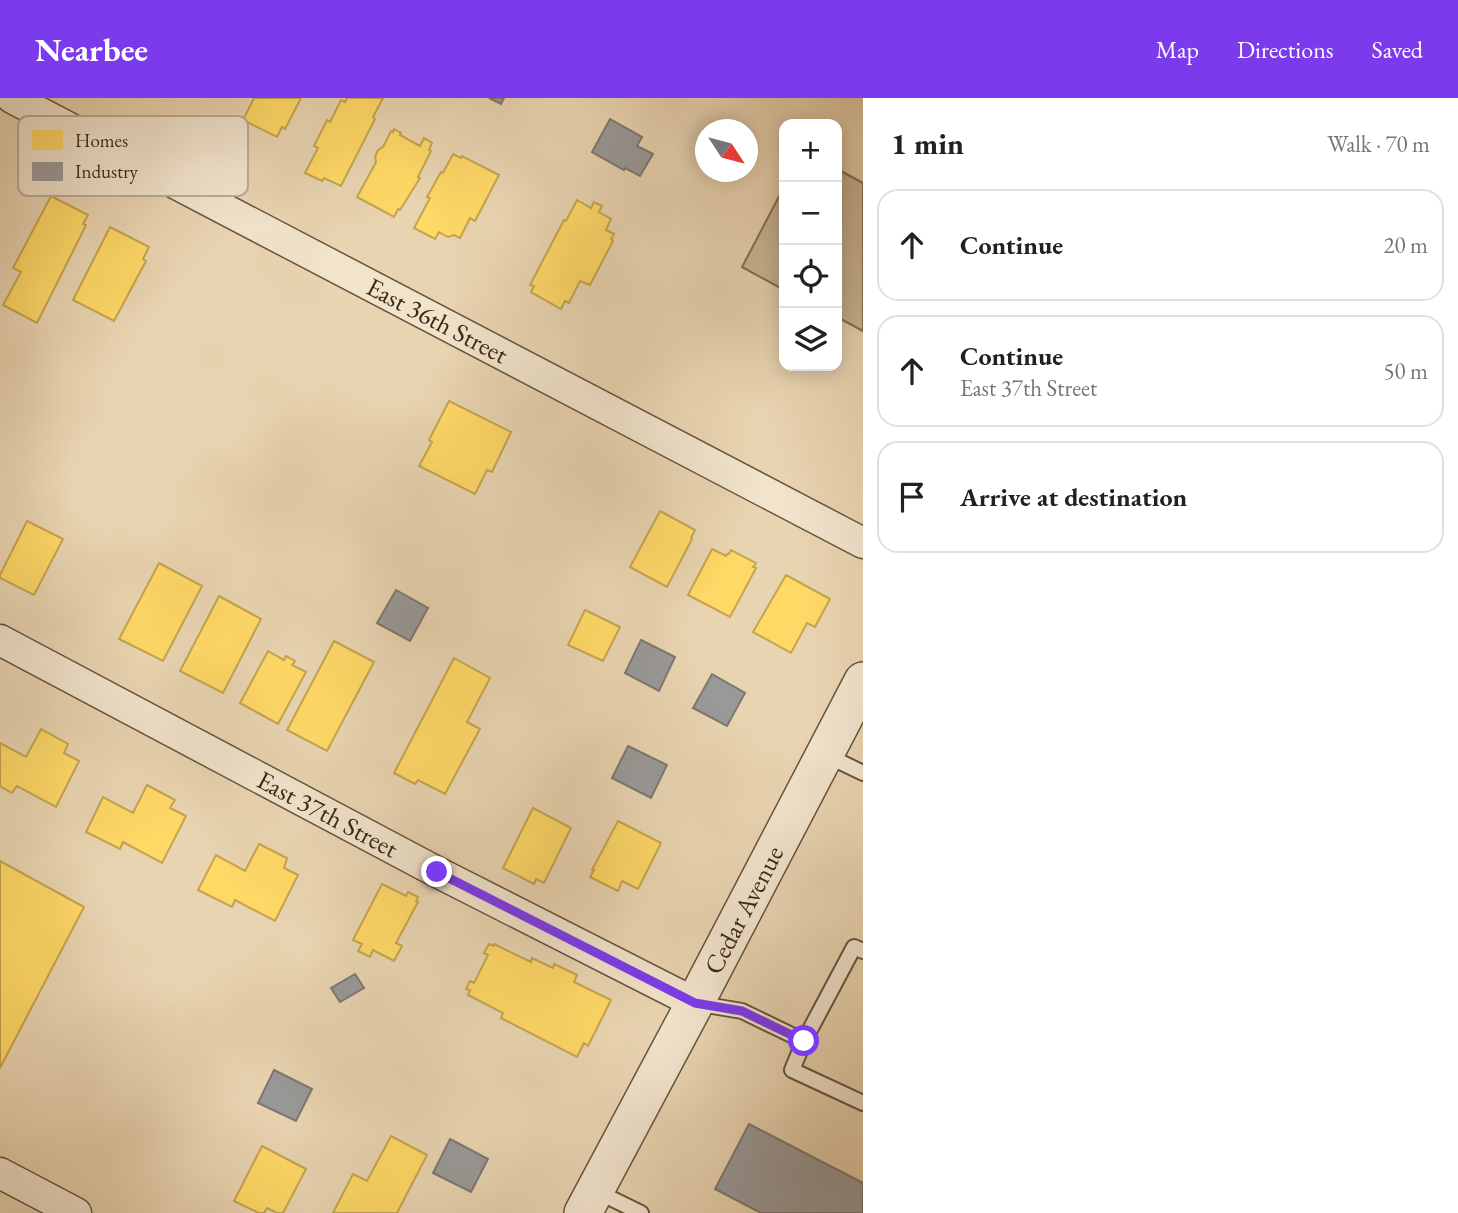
<!DOCTYPE html>
<html lang="en">
<head>
<meta charset="utf-8">
<style>
	:root { --surface:#fff; --page:#f6f6f6; --text:#202124; --muted:#757577; --line:#e0e0e0; --accent:#7c3aed }
	body { margin:0; font-family:"EB Garamond",serif; background:var(--page); color:var(--text) }
	.controls { position:absolute; right:21px; top:21px; display:grid; overflow:hidden; border-radius:14px; box-shadow:0 4px 18px #0003 }
	.controls button { width:63px; height:63px; display:grid; place-items:center; padding:0; border:0; border-bottom:2px solid var(--line); background:var(--surface); color:var(--text); font:35px sans-serif }
	.compass { position:absolute; left:695px; top:21px; width:63px; height:63px; border-radius:50%; background:var(--surface); box-shadow:0 4px 18px #0003; rotate:126deg }
	.stop { position:absolute; width:21px; height:21px; margin:-16px; border:5px solid #7c3aed; border-radius:50%; background:#fff }
	.stop.end { background:#7c3aed; border-color:#fff; box-shadow:0 2px 7px #0008 }
	.list { margin:0; padding:0; list-style:none }
	h2 { display:flex; justify-content:space-between; align-items:center; height:91px; margin:0; padding:0 28px; font-size:30px }
	h2 small { font-size:23px; font-weight:400; color:var(--muted) }
	.list li { display:grid; grid-template-columns:46px 1fr auto; gap:21px; align-items:center; box-sizing:border-box; height:112px; margin:0 14px 14px; padding:0 14px; border:2px solid var(--line); border-radius:21px }
	.list b { display:block; font-size:26px; white-space:nowrap }
	.list p { margin:0; font-size:23px; white-space:nowrap; color:var(--muted) }
	.list em { font-size:23px; font-style:normal; color:var(--muted) }
	.icon { flex:none; width:38px; height:38px; fill:none; stroke:currentColor; stroke-width:2; stroke-linecap:round; stroke-linejoin:round }
	.map { position:relative; flex:none; width:863px; height:1115px; overflow:hidden }
	header { display:flex; align-items:center; gap:42px; box-sizing:border-box; height:98px; padding:0 35px; background:var(--accent); color:#fff }
	header strong { font-size:33px }
	nav { display:flex; gap:38px; margin-inline-start:auto; font-size:24px }
	main { display:flex }
	aside { flex:1; background:var(--surface) }
	.map>svg:first-child { display:block }
	.green { fill:#cbb796; stroke:#827056; stroke-width:2 }
	.homes { fill:#ffd966; stroke:#c4a44e; stroke-width:2 }
	.industry { fill:#999; stroke:#7c7871; stroke-width:2 }
	.lines { fill:none; stroke-linecap:round; stroke-linejoin:round }
	.service-casing { stroke:#66543c; stroke-width:18 }
	.minor-casing { stroke:#66543c; stroke-width:33 }
	.tertiary-casing { stroke:#66543c; stroke-width:40 }
	.service { stroke:#f1e3cc; stroke-width:14 }
	.minor { stroke:#f1e3cc; stroke-width:30 }
	.tertiary { stroke:#f1e3cc; stroke-width:37 }
	.route { stroke:#7c3aed; stroke-width:9 }
	.labels { text-anchor:middle; stroke-width:7; stroke-linejoin:round; paint-order:stroke }
	.street-label { font-size:26px; fill:#3a2a15; stroke:#f1e3cc }
	.key { fill:#f1e3cc; stroke:#baac95; stroke-width:2 }
	.key-label { font-size:19px; fill:#3a2a15 }
</style>
</head>
<body>
<header>
<strong>Nearbee</strong>
<nav><a>Map</a><a>Directions</a><a>Saved</a></nav>
</header>
<main>
<div class="map">
<svg width="863" height="1115" viewBox="0 0 863 1115">
	<rect width="100%" height="100%" fill="#e9d4b1"/>
	<filter id="stains"><feTurbulence type="fractalNoise" baseFrequency=".00286" numOctaves="4"/><feColorMatrix values="0 0 0 0 .2 0 0 0 0 .09 0 0 0 0 .02 0 0 0 .5 -.17"/></filter>
	<radialGradient id="worn" r=".72"><stop offset=".6" stop-color="#630" stop-opacity="0"/><stop offset="1" stop-color="#630" stop-opacity=".3"/></radialGradient>
	<path class="green" d="M837,71L863,85V233L837,219Z
		M784,89V192L742,169Z"/>
	<path class="homes" d="M254,0H301L285,31L282,29L277,39L243,22Z
		M347,0H383L373,19L375,21L341,88L324,80L322,83L305,75L318,50L314,48L327,22L330,24L341,2L345,4Z
		M394,31L401,35L400,37L420,48L424,40L432,45L429,52L431,53L418,79L420,80L400,112L398,111L394,119L357,99L376,64L375,59L378,52L383,49L391,33L393,34Z
		M453,56L461,60L462,58L499,77L475,123L470,120L460,140L454,137L448,139L439,134L435,141L414,130L430,100L427,99L441,74L443,75Z
		M51,98L88,117L83,126L86,127L37,225L3,207L21,174L13,170Z
		M577,102L591,110L594,104L602,108L599,114L611,121L606,132L614,136L611,141L613,143L590,187L580,183L569,205L565,203L561,211L531,194L534,188L530,187L564,122L566,123Z
		M110,129L149,149L143,161L146,163L114,223L73,202Z
		M449,303L511,334L492,374L487,372L475,396L419,368L432,344L429,342Z
		M660,413L695,432L691,440L692,441L667,489L630,469Z
		M27,423L63,441L34,497L0,480V477Z
		M712,451L726,458L727,456H729L731,452L756,465L753,469L756,470L730,519L688,497Z
		M159,465L202,488L163,563L119,541Z
		M786,477L830,501L815,529L807,525L791,555L753,534Z
		M219,498L261,521L223,595L180,573Z
		M585,512L620,529L603,563L568,547Z
		M334,543L374,564L327,653L287,632Z
		M268,553L284,562L286,558L295,563L292,567L306,574L278,626L240,605Z
		M454,560L490,580L467,624L480,631L445,696L418,682L415,686L394,675Z
		M41,631L68,646L64,655L79,663L56,709L17,688L12,695L0,688V645L26,659Z
		M147,687L175,702L170,710L186,718L162,765L123,744L120,751L86,734L103,699L133,715Z
		M533,710L571,730L544,785L536,781L534,786L503,770Z
		M618,723L661,745L638,791L622,783L618,793L590,779L594,772H592Z
		M259,746L287,760L284,770L298,777L275,823L235,802L232,809L198,792L216,757L245,773Z
		M0,763L84,809L0,970Z
		M382,786L406,798L408,794L418,799L416,803L418,804L396,845L402,848L394,863L373,852L370,859L358,853L362,846L353,842Z
		M489,846L493,848L494,846L531,864L532,860L553,870L554,866L577,877L574,884L611,902L588,948L584,945L577,959L501,920L503,915L468,897L470,892L466,891L470,883L474,885L488,857L484,855Z
		M391,1038L427,1057L397,1115H333L353,1076L367,1083Z
		M262,1048L306,1071L283,1115H277L267,1110L264,1115H259L234,1103Z"/>
	<path class="industry" d="M489,0H504L501,6Z
		M610,21L642,39L637,48L653,56L640,78L625,70L624,72L592,54Z
		M396,492L428,510L410,543L377,525Z
		M641,542L675,559L659,593L625,575Z
		M712,576L745,595L727,628L693,610Z
		M628,648L667,667L651,700L612,680Z
		M355,876L364,890L340,904L331,890Z
		M274,972L312,991L296,1023L258,1005Z
		M749,1026L863,1085V1115H761L715,1091Z
		M450,1041L488,1061L471,1094L433,1075Z"/>
	<g class="lines">
		<g class="service-casing">
			<path id="service" d="M826,657L863,675
				M695,905L742,913L804,943L792,972L863,1005
				M804,943L854,849L863,853
				M596,1093L641,1115"/>
		</g>
		<g class="minor-casing">
			<g id="minor">
				<path id="s1" d="M12,0L863,445"/>
				<path id="s2" d="M0,542L437,774L695,905"/>
				<path d="M0,1075L76,1115"/>
			</g>
		</g>
		<g class="tertiary-casing">
			<g id="tertiary">
				<path id="s3" d="M583,1115L695,905L863,583"/>
			</g>
		</g>
		<use href="#service" class="service"/>
		<use href="#minor" class="minor"/>
		<use href="#tertiary" class="tertiary"/>
	</g>
	<g class="lines">
		<path class="route" d="M437,774L695,905L742,913L804,943"/>
	</g>
	<g class="labels">
		<g class="street-label">
			<text dy="9" stroke="none"><textPath href="#s1" startOffset="480">East 36th Street</textPath></text>
			<text dy="9" stroke="none"><textPath href="#s2" startOffset="371">East 37th Street</textPath></text>
			<text dy="9" stroke="none"><textPath href="#s3" startOffset="343">Cedar Avenue</textPath></text>
		</g>
	</g>
	<rect x="18" y="18" width="230" height="80" rx="10" class="key"/>
	<rect x="32" y="32" width="31" height="20" fill="#ffd966"/>
	<rect x="32" y="64" width="31" height="19" fill="#999"/>
	<g class="key-label">
		<text x="75" y="49">Homes</text>
		<text x="75" y="80">Industry</text>
	</g>
	<rect width="100%" height="100%" filter="url(#stains)"/>
	<rect width="100%" height="100%" fill="url(#worn)"/>
</svg>
<div class="controls">
<button>+</button>
<button>−</button>
<button><svg class="icon" aria-label="locate" viewBox="0 0 24 24"><circle cx="12" cy="12" r="6"/><path d="M12 2v4M12 18v4M2 12h4M18 12h4"/></svg></button>
<button><svg class="icon" aria-label="layers" viewBox="0 0 24 24"><path d="M12 4l9 5-9 5-9-5zM3 14l9 5 9-5"/></svg></button>
</div>
<svg class="compass" viewBox="-18 -18 36 36"><path d="M0-13l5 13h-10z" fill="#e53935"/><path d="M0 13l5-13h-10z" fill="#757577"/></svg>
<div class="stop" style="left:804px;top:943px"></div>
<div class="stop end" style="left:437px;top:774px"></div>
</div>
<aside>
<h2>1 min<small>Walk · 70 m</small></h2>
<ul class="list">
<li><svg class="icon" aria-label="ahead" viewBox="0 0 24 24"><path d="M12 20V5M6 11l6-6 6 6"/></svg><div><b>Continue</b></div><em>20 m</em></li>
<li><svg class="icon" aria-label="ahead" viewBox="0 0 24 24"><path d="M12 20V5M6 11l6-6 6 6"/></svg><div><b>Continue</b><p>East 37th Street</p></div><em>50 m</em></li>
<li><svg class="icon" aria-label="arrive" viewBox="0 0 24 24"><path d="M6 21V4h12l-3 4 3 4H6"/></svg><div><b>Arrive at destination</b></div></li>
</ul>
</aside>
</main>
</body>
</html>
